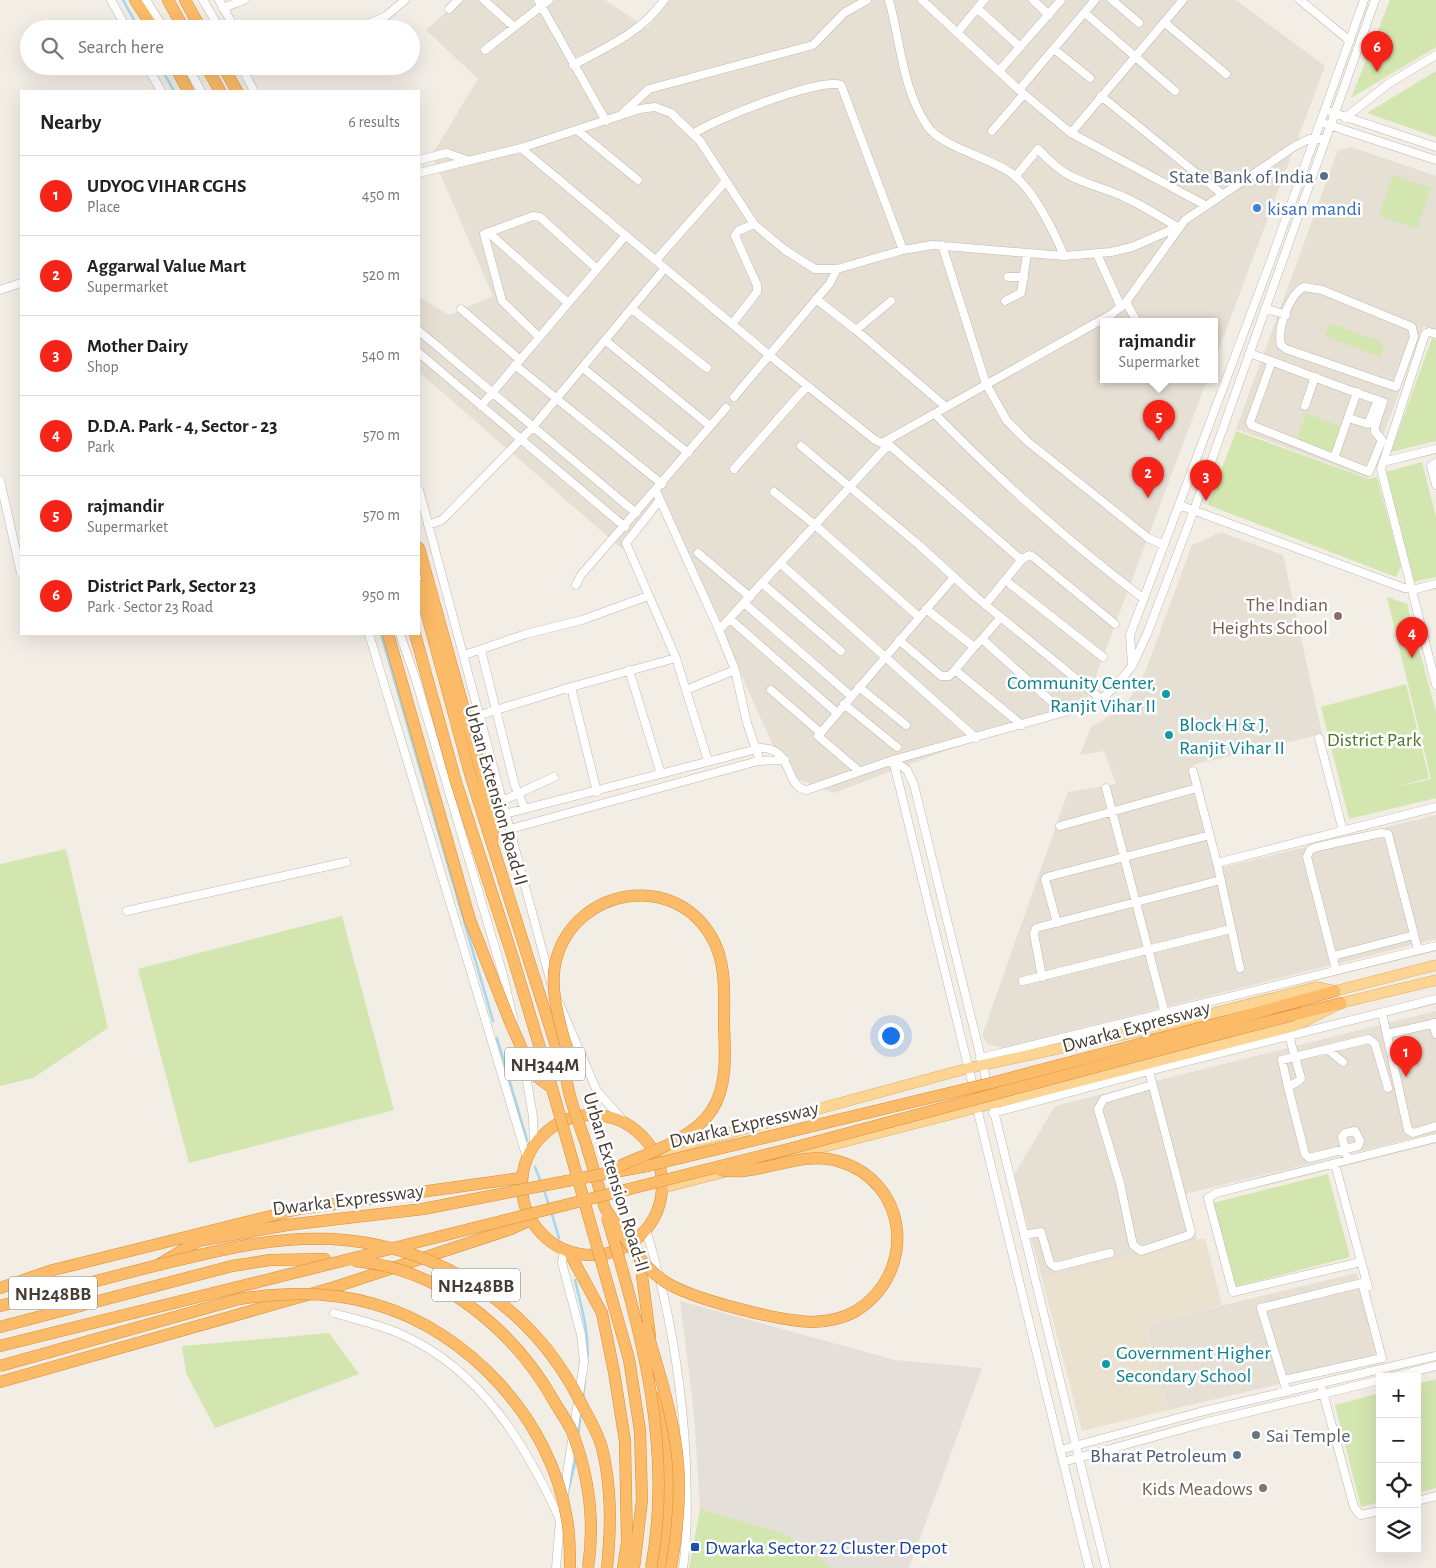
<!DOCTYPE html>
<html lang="en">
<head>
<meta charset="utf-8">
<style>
	:root { --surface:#fff; --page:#f2f2f2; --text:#222; --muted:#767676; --line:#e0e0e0; --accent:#f62319 }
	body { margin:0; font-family:"Alegreya Sans",sans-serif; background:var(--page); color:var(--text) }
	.controls { position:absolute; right:15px; bottom:15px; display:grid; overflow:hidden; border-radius:0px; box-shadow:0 5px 20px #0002 }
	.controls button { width:45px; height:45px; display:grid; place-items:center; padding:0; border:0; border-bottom:1px solid var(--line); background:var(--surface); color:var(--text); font:25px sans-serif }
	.you { position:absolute; left:890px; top:1035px; width:18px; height:18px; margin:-12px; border:4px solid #fff; border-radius:50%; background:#1a73e8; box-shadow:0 0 0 8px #1a73e833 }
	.badge { display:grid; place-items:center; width:32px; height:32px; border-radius:50%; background:var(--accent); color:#fff; font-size:16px; font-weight:700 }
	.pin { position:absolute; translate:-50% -41px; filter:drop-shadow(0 1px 2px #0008) }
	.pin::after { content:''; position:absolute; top:26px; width:18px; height:15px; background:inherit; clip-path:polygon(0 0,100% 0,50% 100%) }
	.popup { position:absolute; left:1100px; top:318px; width:118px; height:65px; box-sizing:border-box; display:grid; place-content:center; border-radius:0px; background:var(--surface); filter:drop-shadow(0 1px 4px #0005); font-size:16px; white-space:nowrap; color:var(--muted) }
	.popup b { font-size:19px; color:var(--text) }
	.popup::after { content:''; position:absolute; left:50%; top:100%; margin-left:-10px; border:10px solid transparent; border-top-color:var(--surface) }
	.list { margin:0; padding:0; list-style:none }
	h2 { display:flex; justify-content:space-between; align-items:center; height:65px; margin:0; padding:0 20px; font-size:21px }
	h2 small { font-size:16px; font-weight:400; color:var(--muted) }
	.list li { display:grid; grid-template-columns:32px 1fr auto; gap:15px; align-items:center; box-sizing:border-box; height:80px; padding:0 20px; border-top:1px solid var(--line) }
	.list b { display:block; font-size:19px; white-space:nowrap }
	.list p { margin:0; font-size:16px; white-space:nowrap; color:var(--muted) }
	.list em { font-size:16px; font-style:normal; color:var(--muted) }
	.icon { flex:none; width:28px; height:28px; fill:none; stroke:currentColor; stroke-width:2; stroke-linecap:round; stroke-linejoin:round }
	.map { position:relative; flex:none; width:1436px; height:1568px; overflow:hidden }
	.search { position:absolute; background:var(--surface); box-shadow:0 5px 20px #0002; left:20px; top:20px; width:400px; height:55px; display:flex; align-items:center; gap:12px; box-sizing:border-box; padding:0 18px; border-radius:28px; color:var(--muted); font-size:19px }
	.panel { position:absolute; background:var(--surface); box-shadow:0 5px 20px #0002; left:20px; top:90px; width:400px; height:545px; border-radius:0px }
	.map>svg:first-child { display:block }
	.residential { fill:#e6dfd4 }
	.industrial { fill:#e5dfda }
	.education { fill:#ebe1cf }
	.green { fill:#d3e6af }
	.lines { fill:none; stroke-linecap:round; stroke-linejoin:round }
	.stream { stroke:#a2d7ef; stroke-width:2.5 }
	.minor-casing { stroke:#c1b7ab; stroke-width:9 }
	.major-casing { stroke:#e1af64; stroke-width:11 }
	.highway-casing { stroke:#db8e37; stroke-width:12 }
	.minor { stroke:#fff; stroke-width:8 }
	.major { stroke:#fcd494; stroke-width:10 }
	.highway { stroke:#fbbb68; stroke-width:11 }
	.highway-bridge-casing { stroke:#db8e37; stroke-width:12; stroke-linecap:butt }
	.highway-bridge { stroke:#fbbb68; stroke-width:11 }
	.service-dot { fill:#5c6f8a; stroke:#fff; stroke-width:2 }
	.shop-dot { fill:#3f7fe0; stroke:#fff; stroke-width:2 }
	.education-dot { fill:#8d6e63; stroke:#fff; stroke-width:2 }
	.culture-dot { fill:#0f9aa8; stroke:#fff; stroke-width:2 }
	.worship-dot { fill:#6b7280; stroke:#fff; stroke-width:2 }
	.transit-dot { fill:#1a4fb4; stroke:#fff; stroke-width:2 }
	.labels { text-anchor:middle; stroke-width:5; stroke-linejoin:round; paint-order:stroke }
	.shield { fill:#fff; stroke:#7d7772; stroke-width:1 }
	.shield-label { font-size:19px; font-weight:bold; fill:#453d35 }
	.service-label { font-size:20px; fill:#4e5e75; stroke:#fff; text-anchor:end }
	.shop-label { font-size:20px; fill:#366cbe; stroke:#fff; text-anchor:start }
	.education-label { font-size:20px; fill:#785e54; stroke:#fff; text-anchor:end }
	.culture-label { font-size:20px; fill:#0d838f; stroke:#fff; text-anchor:start }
	.park-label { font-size:20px; fill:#4e7629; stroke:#fff }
	.street-label { font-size:20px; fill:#453d35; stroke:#fff }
	.worship-label { font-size:20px; fill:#5b616d; stroke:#fff; text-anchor:start }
	.transit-label { font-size:20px; fill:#164399; stroke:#fff; text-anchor:start }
</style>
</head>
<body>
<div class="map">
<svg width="1436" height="1568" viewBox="0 0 1436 1568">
	<rect width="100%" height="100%" fill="#f2ede5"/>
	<path class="residential" d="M460,0H605L647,28L670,0H1236L1325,66L1214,362V322H1104V380H1207L1088,697L834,793L786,775L662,497L622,549L419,372V297L449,315L493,296L432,155L478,79L426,30Z
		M1351,147L1436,176V330L1423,326L1368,478L1236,429L1338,150Z
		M1221,532L1283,555L1322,734L1192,765L1216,869L1436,815V939L1001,1048L988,1044L982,1036L1068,792L1116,784L1104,751L1080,755L1091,727L1115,713L1130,698L1146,670L1192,545Z
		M1436,1011V1133L1185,1194L1197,1240L1042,1279L1014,1175L1055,1106Z
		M1357,1273L1378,1361L1168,1410L1146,1324Z"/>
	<path class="industrial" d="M680,1301L895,1360L982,1368L909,1568H833L786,1534L700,1509L694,1414Z"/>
	<path class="education" d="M1205,1238L1222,1305L1146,1324L1168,1410L1082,1431L1042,1279Z"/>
	<path class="green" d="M1390,0H1436V47L1351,98Z
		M1436,71V137L1367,113Z
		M1393,175L1431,188L1417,229L1379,216Z
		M1330,323L1379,341L1384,348L1381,357L1325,336Z
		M1432,338L1436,340V441L1391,452Z
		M1306,413L1340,426L1333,455L1297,439Z
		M1236,431L1369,479L1377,477L1401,566L1396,577L1208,505Z
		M1422,462L1436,517V577L1413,582L1386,472Z
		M1387,597L1407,604L1436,712V798L1349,819L1321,707L1406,684L1429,778L1390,788L1431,779Z
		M66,849L108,1028L33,1078L0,1086V864Z
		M342,916L394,1110L189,1163L138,969Z
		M1328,1174L1350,1257L1235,1287L1213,1203Z
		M329,1333L359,1374L215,1428L186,1373L182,1346Z
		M1436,1379V1488L1417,1493V1384Z
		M1380,1393V1502L1361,1507L1335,1405Z
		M700,1509L786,1534L833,1568H689Z"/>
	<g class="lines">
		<path class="stream" d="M123,0L139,29
			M160,66L174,91
			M381,634L493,1021
			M497,1038L527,1140
			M535,1167L541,1182
			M544,1190L549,1206
			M551,1211L559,1238
			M575,1280C581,1306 590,1334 587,1361
			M583,1399L585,1379
			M578,1436L581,1411
			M567,1495L576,1459"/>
		<g class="minor-casing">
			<path id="minor" d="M111,0L127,29
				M146,0L164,29
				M203,0L220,29
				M219,0L235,29
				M484,0L514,27
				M538,0L606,121
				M889,0C901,43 902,89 928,127C941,146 990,158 1011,173C1033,189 1054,231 1064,256
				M922,0L1019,90L1071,133L1205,205
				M1033,0L1049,15
				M1112,0L1139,23
				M1300,0L1350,41
				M223,8L244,0
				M977,8L1020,47
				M449,9L458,0
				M1085,13L1175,91
				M1164,22L1226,74
				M357,29L386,16L405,0
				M957,33L984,0
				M1054,49L1090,78
				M485,50L549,0
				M573,65C607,47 642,32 664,0
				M147,66L161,91
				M187,66L201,91
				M241,66L254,91
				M999,71L1061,0
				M1019,90L1095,0
				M1101,96L1222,194
				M1331,112L1436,147
				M622,114L649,89L813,45L844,13L867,0
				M1345,118L1388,84L1436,55
				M1326,124L1436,160
				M577,130L638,180
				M992,131L1024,94
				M1071,133L1183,0
				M693,134C712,120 821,77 841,85L903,250
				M521,148L769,355L875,440L882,443L1112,314L1126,302L1185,220L1295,146L1309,139H1325
				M419,160L447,153L466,160
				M419,173L521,148L640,109L655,107L671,113L700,141L754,224L785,250L815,269H837L903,250L932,245L1064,256L1111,252L1132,247L1178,227
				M1015,177L1038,149C1068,181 1078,179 1117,194C1138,202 1158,216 1178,227
				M489,233L568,303
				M942,245L986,384L1007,421L1027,441L1102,501L1148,538L1164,545
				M1097,254L1121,307
				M656,260L726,181
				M1008,277H1024
				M1304,287L1322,290L1412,327L1414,337L1396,387L1286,349L1281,345C1277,328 1289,295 1304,287Z
				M0,290L21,283
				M816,299L856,330L891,301
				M1005,301L1021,293L1027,254
				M1126,302L1137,322
				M1265,308L1286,315
				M461,309L519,359
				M632,309L707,368
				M732,324L757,292V285L735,236L738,231L754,224
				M856,330L946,407
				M419,331L636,513
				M1436,334L1429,332L1425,334L1381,469L1436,685
				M539,337L502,301L484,234L533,216L540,217L597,269
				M606,341L710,426
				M419,353L625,527
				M1249,353C1294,369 1338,387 1383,402L1375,426V432L1382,440L1369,472L1251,425L1250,422L1272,361
				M515,365L662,484
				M583,368L688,453
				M734,397L830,283L837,269
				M481,406L626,235
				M1305,406L1315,377
				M935,414C1000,481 1069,542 1144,599
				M1348,418L1368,424L1378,400
				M887,443L1018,557L1023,559L1029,555L1032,556L1115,624
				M801,446L919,545L976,597L1101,699
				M1334,458L1357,392
				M1383,462L1436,449
				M1436,463L1431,466L1436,485
				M734,469L807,386
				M0,480L21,573
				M419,490L551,983
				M656,491L719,630L735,670L686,690
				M774,492L815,525L919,617
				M659,501L626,543L676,658
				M1179,505L1404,588L1416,589L1436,584
				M428,525L442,520L532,428L665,268
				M698,553L750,597
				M781,564L976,738
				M1005,580L1103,657
				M763,584L841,651
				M576,585L581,575L726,408
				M744,603L851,696
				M985,605L1023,558
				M926,609L974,647L982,639L1063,712
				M730,619L837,713
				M719,630L889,444
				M369,634L527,1158
				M400,634L416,680L503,975L513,1018
				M982,639L1001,617
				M899,640L941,676H949L955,670
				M974,647L955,670L1022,725
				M481,650L515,786L525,809
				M464,655L526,634L582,620L648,596
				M1132,666L1130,635L1270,263L1364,0
				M629,670L661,774
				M735,670L747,723L760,761
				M571,687L597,792
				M859,687L906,725
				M771,690L821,733
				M844,704L897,747
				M480,715L571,687L676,658L708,761
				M1319,738L1343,831
				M893,760L907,770L914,785L1106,1568
				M893,760L974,1090
				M859,771L818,736L954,577
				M1193,771L1217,863L1240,968
				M1106,788L1168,1025
				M502,801L554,777
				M505,814L761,748C794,748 784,787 807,790L893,760L1086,706L1101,699L1115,687L1132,666L1147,634L1194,510L1375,0
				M1060,826L1197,788
				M510,829L758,761L785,760
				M1217,863L1436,807
				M127,911L346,862
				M1057,923L1045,879L1047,877L1210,835
				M1333,956L1414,935
				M1336,970L1307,857L1310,850L1317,847L1381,833L1388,834L1418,950
				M1042,977L1034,934L1036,928L1221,880
				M1023,981L1231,929
				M559,1003L597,1091L627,1125
				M1382,1013L1408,1130L1413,1133L1436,1126
				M1433,1023L1436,1034
				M1387,1034L1436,1023
				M1289,1036L1301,1078L1299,1081L1288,1087L1305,1154L1309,1158L1358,1146L1360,1141L1355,1131L1345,1133L1342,1137C1344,1145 1346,1153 1348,1160
				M1327,1049L1343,1062
				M980,1058L1436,946
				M524,1063L533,1117L534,1145
				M1149,1071L1191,1232L1189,1235L1141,1251L1133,1245L1120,1183L1098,1109L1104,1099L1152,1085
				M1288,1087L1282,1060L1369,1039L1375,1044L1388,1088
				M976,1104L1089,1568
				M993,1113L1149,1071L1436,999
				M1335,1164L1368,1287
				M646,1230C670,1307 682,1382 686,1462C687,1497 688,1533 683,1568
				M1024,1235L1041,1232L1050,1263L1055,1267L1110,1253
				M1361,1262L1233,1292L1208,1198L1216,1193L1436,1138
				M334,1313C357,1320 382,1325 403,1335C482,1371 526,1445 560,1520
				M1392,1377L1436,1366
				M1284,1380L1382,1358L1362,1283L1261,1308L1287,1392
				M1322,1389L1354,1507L1360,1515L1380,1511
				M1060,1450L1200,1412L1436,1356
				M1063,1462L1204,1423L1380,1380
				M1417,1501L1436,1496
				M556,1568L560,1520L584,1362L581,1334L562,1263L564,1249"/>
		</g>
		<g class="major-casing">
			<path id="major" d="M660,1152L969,1068L1168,1025L1316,987L1335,991L1436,965
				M777,1159L1295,1026L1341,1003L1436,980
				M662,1188L729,1171"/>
		</g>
		<g class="highway-casing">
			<path id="highway" d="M135,0L154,29
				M168,0L184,29
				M185,0L201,29
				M175,66L188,91
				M206,66L220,91
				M223,66L237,91
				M419,548L494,817L492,840
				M419,586L471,777L567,1081
				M388,634L433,791
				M1227,1021L1335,991
				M1227,1032L1341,1003
				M522 1185a70 70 0 1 1 140 0a70 70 0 1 1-140 0Z
				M586,1144L605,1208
				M609,1173L647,1166
				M569,1252L602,1313L614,1372L625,1441L627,1543L623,1568
				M639,1253L650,1336
				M0,1288L53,1270L299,1209L521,1178
				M0,1306L158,1265L198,1241L287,1225L423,1209
				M0,1327L232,1266L270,1260L325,1259
				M0,1346L270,1279
				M0,1382L335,1287L511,1229L530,1220
				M662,1396C671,1454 670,1511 662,1568
				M634,1568L642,1500"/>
		</g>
		<use href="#minor" class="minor"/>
		<use href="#major" class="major"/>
		<use href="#highway" class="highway"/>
		<g class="highway-bridge-casing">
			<path id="highway-bridge" d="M415,634L456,782L513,958L552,1088L629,1359L640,1431L642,1500
				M433,791L470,920L510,1022L533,1074L552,1088
				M647,1166L999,1081L1227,1021
				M605,1208C622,1233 638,1263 664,1281C690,1299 779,1321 812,1322C826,1322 844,1318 856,1311C917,1273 910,1182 838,1161C806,1152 775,1168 742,1171C735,1172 727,1171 720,1170
				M423,1209L603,1174C636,1156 691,1143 712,1110C728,1085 725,1052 724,1025C724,995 727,962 711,936C673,871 575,888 556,960C548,991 562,1030 570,1060C572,1068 567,1075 567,1082C570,1103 580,1125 586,1144
				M607,1217C641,1331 674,1448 651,1568
				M354,1261C440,1268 513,1329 554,1401C560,1412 569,1423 573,1434C589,1477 595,1523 588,1568
				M158,1265C216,1251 272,1236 332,1239C440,1245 533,1307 581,1403C589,1418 598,1433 602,1448C612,1488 611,1528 607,1568
				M270,1279L785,1150L1227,1032
				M646,1327C657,1366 670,1405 676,1446C682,1485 678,1529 671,1568
				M0,1366L239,1299C285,1292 330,1291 374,1304C470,1331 551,1421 567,1519C570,1535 570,1552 570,1568"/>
		</g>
		<use href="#highway-bridge" class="highway-bridge"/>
	</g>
	<g class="service-dot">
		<circle cx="1324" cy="176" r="5"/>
		<circle cx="1237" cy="1455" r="5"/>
	</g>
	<circle class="shop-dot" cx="1257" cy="208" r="5"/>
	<g class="education-dot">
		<circle cx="1338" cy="616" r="5"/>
		<circle cx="1263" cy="1488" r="5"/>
	</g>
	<g class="culture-dot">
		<circle cx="1166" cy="694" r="5"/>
		<circle cx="1169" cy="735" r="5"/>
		<circle cx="1106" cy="1364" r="5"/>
	</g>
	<circle class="worship-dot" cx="1256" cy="1435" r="5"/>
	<rect class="transit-dot" x="690" y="1542" width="10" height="10" rx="2.5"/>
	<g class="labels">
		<g class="shield">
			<rect x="505" y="1047.5" width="80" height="33" rx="4"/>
			<rect x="432" y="1268.5" width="88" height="33" rx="4"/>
			<rect x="9" y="1276.5" width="88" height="33" rx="4"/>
		</g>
		<g class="shield-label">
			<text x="545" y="1071">NH344M</text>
			<text x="476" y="1292">NH248BB</text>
			<text x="53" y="1300">NH248BB</text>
		</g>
		<g class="service-label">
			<text x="1314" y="183">State Bank of India</text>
			<text x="1227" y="1462">Bharat Petroleum</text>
		</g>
		<g class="shop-label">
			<text x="1267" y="215">kisan mandi</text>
		</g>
		<g class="education-label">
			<text x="1328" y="611">The Indian<tspan x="1328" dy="23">Heights School</tspan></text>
			<text x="1253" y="1495">Kids Meadows</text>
		</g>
		<g class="culture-label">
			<text x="1156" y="689" text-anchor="end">Community Center,<tspan x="1156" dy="23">Ranjit Vihar II</tspan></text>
			<text x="1179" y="731">Block H &amp; J,<tspan x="1179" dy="23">Ranjit Vihar II</tspan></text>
			<text x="1116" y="1359">Government Higher<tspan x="1116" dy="23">Secondary School</tspan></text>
		</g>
		<g class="park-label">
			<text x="1374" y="746">District Park</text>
		</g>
		<g class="street-label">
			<text transform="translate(497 795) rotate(74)" y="7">Urban Extension Road-II</text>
			<text transform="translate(1136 1026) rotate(-15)" y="7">Dwarka Expressway</text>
			<text transform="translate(744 1124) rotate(-13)" y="7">Dwarka Expressway</text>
			<text transform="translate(617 1182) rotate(73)" y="7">Urban Extension Road-II</text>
			<text transform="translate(348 1199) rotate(-7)" y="7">Dwarka Expressway</text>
		</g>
		<g class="worship-label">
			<text x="1266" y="1442">Sai Temple</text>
		</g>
		<g class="transit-label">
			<text x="705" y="1554">Dwarka Sector 22 Cluster Depot</text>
		</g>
	</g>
</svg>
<div class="controls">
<button>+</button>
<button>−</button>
<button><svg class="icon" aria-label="locate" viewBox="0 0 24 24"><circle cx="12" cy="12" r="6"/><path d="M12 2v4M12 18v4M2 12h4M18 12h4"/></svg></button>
<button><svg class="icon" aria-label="layers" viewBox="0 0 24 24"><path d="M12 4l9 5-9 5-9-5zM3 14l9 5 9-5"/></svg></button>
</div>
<div class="you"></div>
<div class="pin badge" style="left:1406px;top:1077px">1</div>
<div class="pin badge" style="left:1148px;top:498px">2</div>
<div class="pin badge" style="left:1206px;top:501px">3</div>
<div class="pin badge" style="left:1412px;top:658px">4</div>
<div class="pin badge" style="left:1159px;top:441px">5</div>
<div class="popup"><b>rajmandir</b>Supermarket</div>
<div class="pin badge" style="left:1377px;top:72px">6</div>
<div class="search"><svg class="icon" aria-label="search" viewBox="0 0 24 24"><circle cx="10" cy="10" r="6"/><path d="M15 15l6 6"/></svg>Search here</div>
<section class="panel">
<h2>Nearby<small>6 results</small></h2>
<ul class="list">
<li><span class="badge">1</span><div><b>UDYOG VIHAR CGHS</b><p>Place</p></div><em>450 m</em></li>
<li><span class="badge">2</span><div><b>Aggarwal Value Mart</b><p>Supermarket</p></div><em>520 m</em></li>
<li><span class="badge">3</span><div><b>Mother Dairy</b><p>Shop</p></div><em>540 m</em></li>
<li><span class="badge">4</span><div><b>D.D.A. Park - 4, Sector - 23</b><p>Park</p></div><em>570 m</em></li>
<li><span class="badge">5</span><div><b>rajmandir</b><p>Supermarket</p></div><em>570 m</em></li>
<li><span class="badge">6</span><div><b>District Park, Sector 23</b><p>Park · Sector 23 Road</p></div><em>950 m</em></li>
</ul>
</section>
</div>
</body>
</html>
